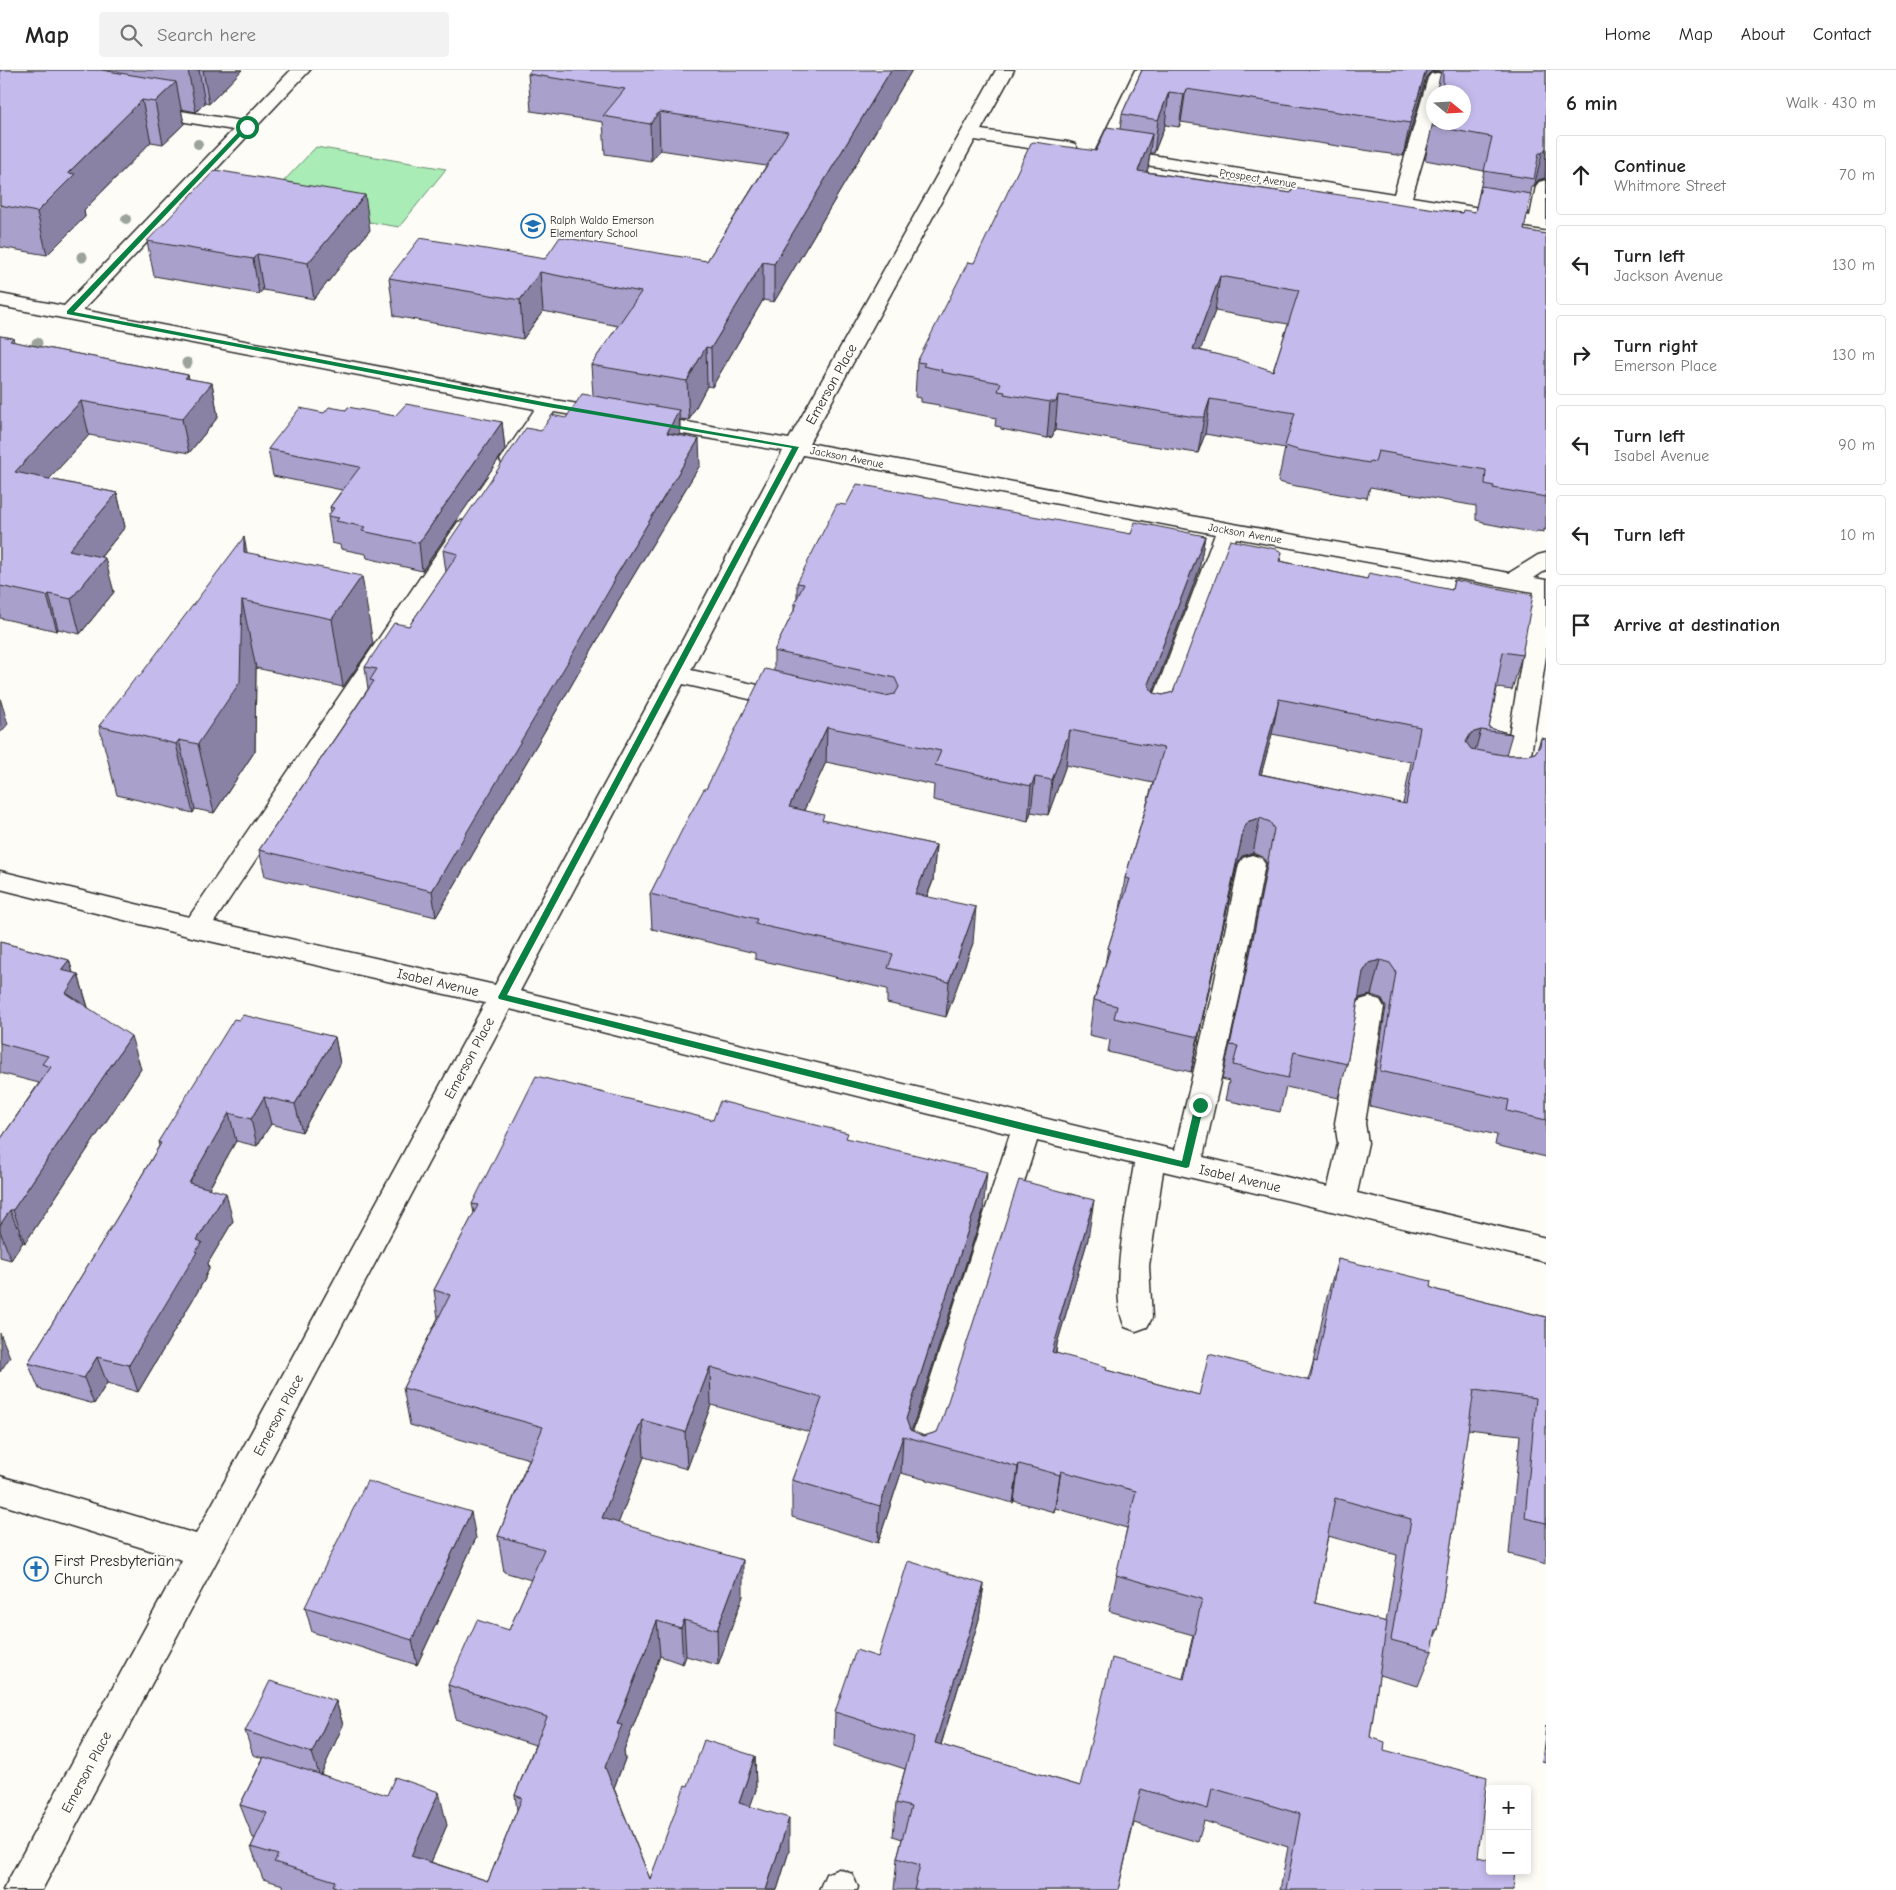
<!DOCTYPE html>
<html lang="en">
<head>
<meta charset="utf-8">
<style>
	:root { --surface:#fff; --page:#f2f2f2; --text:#222; --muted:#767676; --line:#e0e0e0 }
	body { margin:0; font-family:"Comic Neue",sans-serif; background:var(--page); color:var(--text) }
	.controls { position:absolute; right:15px; bottom:15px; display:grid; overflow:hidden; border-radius:5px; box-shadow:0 2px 8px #0003 }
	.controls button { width:45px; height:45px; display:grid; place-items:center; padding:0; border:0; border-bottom:1px solid var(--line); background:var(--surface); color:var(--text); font:25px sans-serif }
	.compass { position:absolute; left:1426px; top:15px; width:45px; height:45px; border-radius:50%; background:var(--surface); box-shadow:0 2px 8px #0003; rotate:108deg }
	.stop { position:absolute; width:15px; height:15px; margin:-11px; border:4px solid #0b8043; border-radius:50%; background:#fff }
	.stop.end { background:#0b8043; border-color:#fff; box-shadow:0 1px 5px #0008 }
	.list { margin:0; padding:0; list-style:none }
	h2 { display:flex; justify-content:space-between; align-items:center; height:65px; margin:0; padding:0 20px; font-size:21px }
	h2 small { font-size:16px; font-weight:400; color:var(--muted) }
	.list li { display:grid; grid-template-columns:32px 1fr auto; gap:15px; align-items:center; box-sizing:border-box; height:80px; margin:0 10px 10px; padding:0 10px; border:1px solid var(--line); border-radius:5px }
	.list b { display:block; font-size:19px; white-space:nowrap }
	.list p { margin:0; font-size:16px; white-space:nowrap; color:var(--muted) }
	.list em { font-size:16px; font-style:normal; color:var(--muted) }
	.icon { flex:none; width:28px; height:28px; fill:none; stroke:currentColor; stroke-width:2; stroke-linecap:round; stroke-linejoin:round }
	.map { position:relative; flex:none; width:1546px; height:1820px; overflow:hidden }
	header { display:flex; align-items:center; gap:30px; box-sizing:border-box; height:70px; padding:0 25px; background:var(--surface); border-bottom:1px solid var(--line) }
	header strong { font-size:24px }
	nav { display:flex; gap:28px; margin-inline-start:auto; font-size:18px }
	.search { width:350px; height:45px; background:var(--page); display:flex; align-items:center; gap:12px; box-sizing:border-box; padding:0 18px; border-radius:5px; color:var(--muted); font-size:19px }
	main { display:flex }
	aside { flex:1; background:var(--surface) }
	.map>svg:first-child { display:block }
	.green { fill:#aaecb5; stroke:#6a8c70 }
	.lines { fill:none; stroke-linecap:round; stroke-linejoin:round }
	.minor-casing { stroke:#2b2b2b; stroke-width:3 }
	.minor { fill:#fdfcf7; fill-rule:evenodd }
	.tree { fill:#9ba39a }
	.wall { fill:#a9a0cb; stroke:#2b2b2b; fill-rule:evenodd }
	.shaded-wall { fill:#8982a5; stroke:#2b2b2b }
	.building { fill:#c4baec; stroke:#2b2b2b; fill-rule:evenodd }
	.route { fill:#0b8043 }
	.labels { text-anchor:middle; stroke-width:4; stroke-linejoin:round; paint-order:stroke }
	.far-street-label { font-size:11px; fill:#2b2b2b; stroke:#fdfcf7 }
	.far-poi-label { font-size:11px; fill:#2b2b2b; stroke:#fdfcf7; text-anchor:start }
	.street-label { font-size:14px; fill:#2b2b2b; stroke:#fdfcf7 }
	.near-poi-label { font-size:16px; fill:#2b2b2b; stroke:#fdfcf7; text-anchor:start }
</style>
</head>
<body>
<header>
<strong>Map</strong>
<div class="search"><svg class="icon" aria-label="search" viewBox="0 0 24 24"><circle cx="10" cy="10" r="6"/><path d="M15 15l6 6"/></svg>Search here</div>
<nav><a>Home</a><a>Map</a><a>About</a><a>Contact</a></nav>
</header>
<main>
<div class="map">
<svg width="1546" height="1820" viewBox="0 0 1546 1820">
	<rect width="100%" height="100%" fill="#fdfcf7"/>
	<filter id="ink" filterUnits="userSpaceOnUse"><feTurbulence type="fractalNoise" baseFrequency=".02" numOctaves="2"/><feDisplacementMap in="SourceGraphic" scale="10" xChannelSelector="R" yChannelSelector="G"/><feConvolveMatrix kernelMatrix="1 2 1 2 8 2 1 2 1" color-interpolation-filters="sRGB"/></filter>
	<g filter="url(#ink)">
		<path class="green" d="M316,77L446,99L399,157L262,134Z"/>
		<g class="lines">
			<g class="minor-casing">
				<path id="minor" d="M291,0H310L83,240L548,329L789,369L996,0H1014L981,60L1068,72L1075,74L1077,78L1075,82L1068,84L975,70L809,373L1228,453L1509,503L1538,485L1546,483V500L1534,508L1546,510V586L1527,711L1523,717L1514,720L1493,715L1489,709L1493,703L1503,701L1533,522L1236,468L1169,650L1166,656L1157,658L1148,656L1145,650L1215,464L803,385L691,600L789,622L798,624L801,630L798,636L789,638L683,614L520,921L1175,1080L1213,919L1239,794L1243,788L1252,785L1261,788L1265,794L1241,919L1203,1087L1328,1117L1338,1073L1335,1053L1356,937L1360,930L1370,927L1380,930L1384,937L1365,1053L1368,1073L1357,1123L1546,1168V1192L1163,1101L1149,1196L1152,1248L1147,1257L1136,1261L1125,1257C1108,1223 1128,1133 1134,1094L1037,1071L937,1387L933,1397L921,1401L909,1397L905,1387L1010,1064L510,939L42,1820H3L182,1490L0,1434V1406L196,1464L485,933L196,868L0,819V801L189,847L458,452L466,450L474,452L477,457L214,852L495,915L664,605L783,381L554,342L519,395L511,397L503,395L500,390L535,339L0,236V224L64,236L233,60L138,44L135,40L138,36L144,35L242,51Z
					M1135,0H1153L1115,79L1394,124L1428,8L1431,4L1437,3L1443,4L1446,8L1442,22H1434V52L1412,127L1530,146L1536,116L1539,112L1546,110V160L1097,87L1095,83Z
					M839,1799L852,1804L858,1817L857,1820H819L826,1804Z"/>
			</g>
			<use href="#minor" class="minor"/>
		</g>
		<g class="tree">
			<circle cx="198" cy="74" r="5"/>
			<circle cx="126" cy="149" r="5"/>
			<circle cx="82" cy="187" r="5.5"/>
			<circle cx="37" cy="273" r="5.5"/>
			<circle cx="187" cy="293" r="5.5"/>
		</g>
		<path class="wall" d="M0,0H242L209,34L205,33L196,42L181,39L184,54L163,74L151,72L84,140L85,147L47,185L0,177Z
			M912,0L774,232L763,230L712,317L707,316L689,350L680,349V366L700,395L617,533V536L568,621L436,847L265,806L259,780L368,619L365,597L409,556L446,502L443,480L541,361L566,348L593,325L591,295L618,256L543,241L523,269L394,246L389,208L545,189L707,191L766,96L660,80L651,91L605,84L603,52L531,41L528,4Z
			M1142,0H1546V109L1538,110L1534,117H1532L1524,160L1546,164V460L1544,459V462L1537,461L1536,463L1484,453V452L1476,450V436L1370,417L1367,428L1362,427L1361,428L1291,415L1278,412L1285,378L1205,364L1198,383L1190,382L1055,360L1052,367L1047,368L1001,359V357L995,356L996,348L939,337V335L921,332V328L915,327L917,292L974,193L1120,59L1122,44ZM1437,1L1441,2L1436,22H1464L1432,56L1425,90L1484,101L1475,142L1462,143L1291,123L1147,102L1148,98L1150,83H1154L1165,55L1179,57L1181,52L1403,86L1426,7L1431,2ZM1215,241L1288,254L1273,301L1200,280Z
			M370,160L314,229L263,220L259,224L154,206L147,171Z
			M0,266L13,268L14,272L188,305L189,309L212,313L218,347L189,383L89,365L49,409L117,423L125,457L101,487L114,522L80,564L58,559L57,561L0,548Z
			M346,340L395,346L502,352L505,380L422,501L367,488L366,484L341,479L340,475L332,473L328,446L331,442L330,437L342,420L273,406L268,379L324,343Z
			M846,435L1131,464L1205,466L1199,500L1153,623L1163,625L1173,622L1282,482L1280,491L1367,509L1452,520L1454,510L1522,585L1512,620L1497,618L1489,658L1512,664L1506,685H1527L1535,683L1537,680L1541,668L1546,669V1087L1495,1075L1497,1065L1370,1036L1386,937L1381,928L1371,925L1359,928L1358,930L1347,994L1338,1028L1286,1017L1280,1042L1225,1030L1229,1011L1222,1009L1246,904L1267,794L1263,787L1253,783L1242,786L1237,794L1191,1002L1108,982L1110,970L1089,965L1094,930L1105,895L1108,878L1120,840L1125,808L1153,713L1066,695L1048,745L1031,742L1028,751L933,730L934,715L826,692L804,740L824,751L936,775L933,811L927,827L973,873L946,947L887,933V919L755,889V883L652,859L650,824L706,719L774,601V581L794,541V534L797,528V513ZM1272,664L1411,692L1403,734L1261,704Z
			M247,483L373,574L343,617L256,598L255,681L214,743L195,739L193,743L117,725L99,656L139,607Z
			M0,872L69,890L73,903L78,904L88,937L141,999L25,1173L23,1172L11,1190L0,1187V1070L39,1013L0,1003Z
			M239,950L335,967L340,994L302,1062L271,1054L257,1076L236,1071L209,1119L233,1151L208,1193L209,1199L205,1207V1209L138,1322L107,1313L94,1334L39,1319L28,1293L118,1146L159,1076L158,1072Z
			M713,1050L847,1069L983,1141L911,1361L924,1366L937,1362L1088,1169L1057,1274L1056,1283L1106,1300L1199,1325L1308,1310L1313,1293L1327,1227L1338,1189L1430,1217L1437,1220L1546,1247V1494L1509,1484L1520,1365L1468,1359L1438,1560L1434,1568L1432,1581L1418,1616L1379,1605L1370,1667L1384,1680L1478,1787L1513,1820H1280L1288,1777L1204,1751L1198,1772L1134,1753L1118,1820H894L897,1788L902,1769L893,1766L896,1733L905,1699L834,1676L835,1642L878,1587L984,1514L979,1549L941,1675L1080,1716L1183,1608L1193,1565L1109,1541L1127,1458L1055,1438L1054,1442L1014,1431L1013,1433L901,1403L878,1473L792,1447V1410L810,1362L711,1335L687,1399L644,1387L618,1453L743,1526L718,1595L686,1586L683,1594L660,1586L624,1680L625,1689L614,1718L650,1809L688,1716L755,1686L756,1720L750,1736L789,1781L777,1820H284L283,1815L263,1809L251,1777L255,1768H253L240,1735L263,1688L253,1685L245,1661L336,1631L343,1655L321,1704L447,1755L431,1792L488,1811L517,1740L515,1725L535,1675L456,1649L448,1615L509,1560L531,1510L504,1502L498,1466L529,1389L410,1355L403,1318L438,1248L434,1220L474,1143L472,1134ZM1328,1466L1397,1485L1386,1552L1315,1533Z
			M476,1468L417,1595L312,1562L305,1537Z
			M1546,1656V1692L1542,1691Z"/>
		<path class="shaded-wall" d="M188,0H199L205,33L196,42Z
			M203,0H242L209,34Z
			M891,0H912L774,232V194Z
			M1426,0H1438L1437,1L1431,2L1426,7L1403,86L1410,53Z
			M176,12L184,54L163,74L155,32Z
			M1186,19L1181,52L1179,57L1184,24Z
			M1169,22L1165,55L1154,83L1158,50Z
			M142,30L151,72L84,140L85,147L47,185L37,142L68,103Z
			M659,42L660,80L651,91L650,54Z
			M1152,64L1148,98L1134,135L1138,101Z
			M1546,78L1545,108L1538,110L1534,117L1542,83Z
			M365,125L370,160L314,229L308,193Z
			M257,184L263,220L259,224L253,189Z
			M763,192V230L712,317L711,278Z
			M540,202L543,241L523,269L520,230Z
			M1220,206L1215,241L1188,314L1193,279Z
			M706,277L707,316L689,350L687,311Z
			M188,305L194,334L212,313L218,347L189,383L182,349L185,308Z
			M1058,325L1055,360L1052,367L1047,368L1050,332Z
			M1210,329L1205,364L1198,383L1204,347Z
			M81,331L89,365L25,436L15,402Z
			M679,340L680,365L667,363Z
			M502,352L505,380L422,501L419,473Z
			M699,369L700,395L617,533V536L568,621L436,847L432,821L614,509Z
			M117,423L125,457L78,515L69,480Z
			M1205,466L1199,500L1143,649L1148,614Z
			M244,467L257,533L244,482Z
			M105,488L114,522L80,564L71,529Z
			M362,506L373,574L343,617L332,549Z
			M49,524L58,559L57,561L47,526Z
			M242,530L256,598L255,681L214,743L198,674Z
			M0,628L8,654L0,663Z
			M1279,629L1272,664L1252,739L1259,704Z
			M827,657L826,692L789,773V737Z
			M1070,660L1066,695L1048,745L1052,710Z
			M1481,660L1471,695L1466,672L1471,663Z
			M179,670L195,739L193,743L176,674Z
			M1035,707L1031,742L1028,751L1031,716Z
			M1260,748L1253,783L1242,786L1237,794L1191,1002L1198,967L1244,758L1249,751Z
			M936,775L933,811L913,859L915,824Z
			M976,837L973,873L946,947L949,912Z
			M69,890L75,909L78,904L88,938L66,923L61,900Z
			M1380,890L1371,925L1359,928L1354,937L1363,902L1369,893Z
			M131,966L141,999L25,1173L13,1140Z
			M335,967L340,994L302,1062L295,1034Z
			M264,1027L271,1054L257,1076L251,1049Z
			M229,1043L236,1071L196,1141L189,1113Z
			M987,1102L983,1141L909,1368L906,1349Z
			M226,1123L233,1151L208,1193L209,1199L205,1207V1209L138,1322L129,1295L196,1181L197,1170Z
			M1094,1130L1088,1169L1057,1274L1055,1289L1052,1282L1059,1250Z
			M10,1140L23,1172L11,1190L0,1161V1155Z
			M0,1263L10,1287L0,1302Z
			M97,1287L107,1313L94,1334L84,1308Z
			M710,1297L711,1335L687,1399L685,1362Z
			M642,1350L644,1387L606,1485L602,1448Z
			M903,1366L901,1403L878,1473L880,1436Z
			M1019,1394L1014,1431L1013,1433L1018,1397Z
			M1061,1401L1055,1438L1054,1442L1060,1405Z
			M471,1442L476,1468L417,1595L412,1570Z
			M743,1490V1526L718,1595L717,1560Z
			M984,1514L979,1549L931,1707L935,1673Z
			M684,1550L686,1586L683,1594L681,1558Z
			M657,1551L660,1586L624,1680L625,1689L609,1731L605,1697L617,1654Z
			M336,1631L343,1655L320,1707L312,1683Z
			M755,1686L756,1720L740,1766L739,1733Z
			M439,1722L447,1755L420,1818L411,1786Z
			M789,1748V1781L777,1820H766Z"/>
		<path class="building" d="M0,0H101L176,12L155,32L142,30L68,103L75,104L37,142L0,135Z
			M531,0H891L774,194L763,192L711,278L706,277L687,311L591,295L641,222L540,202L520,230L389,208L420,168L545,189L560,167L707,191L788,62L659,42L650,54L603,46L625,19L528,4Z
			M1142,0H1426L1410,53L1186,19L1184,24L1169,22L1158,50L1122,44Z
			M1443,0H1546V78L1542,83H1539L1534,109L1484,101L1492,67L1432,56L1434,51V52H1464V22H1442L1443,19Z
			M1107,57L1152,64L1138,101L1291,123L1293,118L1462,143L1463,140L1475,142L1481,116L1531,124L1524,160L1546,164V427L1493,418L1494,416L1485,414L1486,400L1378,381L1375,392L1370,391L1369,393L1298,380L1285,376L1295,343L1210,329L1204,347H1195L1058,325L1056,332H1050L1004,324L1005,322L998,321L1001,313L941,302L942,300L923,296L925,293L917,292L968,192L974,193L1031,73L1034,72L1096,81ZM1220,206L1299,220L1273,301L1237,289L1193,279Z
			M215,100L365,125L308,193L257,184L253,189L147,171Z
			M0,266L13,268L10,271L188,305L185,308L212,313L182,349L81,331L15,402L117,423L69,480L105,488L71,529L49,524L47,526L0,516Z
			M582,324L679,340L667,363L699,369L614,509L615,510L566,595L432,821L259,780L374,611L370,610L377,599L365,597L394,553L409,556L458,484L443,480L526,358L541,361L552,345L566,348Z
			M406,334L502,352L419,473L362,461L365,457L336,451L339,448L328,446L334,438L330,437L360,397L268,379L300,338L324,343L329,337L346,340L348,337L395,346Z
			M857,414L1131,464L1135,452L1205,466L1148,614L1153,623L1163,625L1173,622L1230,470L1276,479L1282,482L1279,491L1367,509L1369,503L1452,520L1454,510L1533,525L1522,585L1503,582L1489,658L1512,664L1481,660L1471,663L1466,672L1471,679L1503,685H1527L1535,683L1540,676L1541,668L1546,669V1050L1507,1041L1509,1030L1380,1001L1396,902L1390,893L1380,890L1369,893L1363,902L1347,994L1294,982L1288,1008L1233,995L1238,976L1230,975L1250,884L1274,759L1270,752L1260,748L1249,751L1244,758L1198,967L1114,948L1117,936L1094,930L1110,879L1108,878L1130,809L1125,808L1164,678L1070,660L1052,710L1035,707L1031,716L935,695L941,681L827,657L789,737L824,745L822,750L936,775L915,824L976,837L949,912L888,898L893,884L755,854L757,849L650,824L688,748L704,719H706L765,599L885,626L895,624L899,617L895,608L774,581L797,534H794L804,514L797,513L837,434L846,435ZM1279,629L1420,657L1406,734L1259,704Z
			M244,467V482L362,506L332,549L242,530L240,612L198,674L179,670L176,674L99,656L137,606L139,607Z
			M0,872L69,890L61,900L78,904L66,923L131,966L13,1140H10L0,1155V1070L51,997L42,994L48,986L0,973Z
			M243,945L335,967L295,1034L264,1027L251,1049L229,1043L189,1113L226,1123L197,1170L202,1172L196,1181L197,1182L129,1295L97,1287L84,1308L28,1293L118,1146L161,1073L158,1072L234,949L239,950Z
			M536,1006L713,1050L720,1031L848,1063L846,1068L987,1102L906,1349L910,1360L924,1366L937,1362L942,1350L1019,1110L1094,1130L1059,1250L1061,1251L1052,1282L1107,1297L1106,1300L1199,1325L1209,1284L1310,1311L1314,1291L1317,1292L1338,1189L1431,1211L1430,1217L1437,1220L1546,1247V1453L1525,1448L1536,1328L1474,1320L1438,1560L1436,1559L1432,1581L1391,1570L1411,1449L1335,1428L1315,1533L1387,1552L1370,1667L1385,1672L1384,1680L1487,1707L1478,1787L1490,1790V1801H1515L1513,1820H1370L1363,1818V1820H1286L1300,1744L1212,1718L1208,1739L1141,1719L1118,1820H914L920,1795L897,1788L911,1737L896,1733L914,1667L835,1642L856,1580L878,1587L908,1491L984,1514L935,1673L1080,1716L1112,1588L1184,1609L1202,1529L1116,1505L1136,1421L1061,1401L1060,1405L1019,1394L1018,1397L903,1366L880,1436L792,1410L822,1328L710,1297L685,1362L642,1350L602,1448L743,1490L717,1560L684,1550L681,1558L657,1551L617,1654L622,1655L605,1697L650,1809L685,1715L688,1716L704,1670L755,1686L739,1733L789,1748L766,1820H345L333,1816L335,1811L274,1792L278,1785L251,1777L267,1743L240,1735L264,1687L387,1725L395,1707L439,1722L411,1786L488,1811L522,1728L515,1725L547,1647L448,1615L477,1550L509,1560L544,1479L498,1466L543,1357L403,1318L450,1225L434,1220L478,1135L472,1134Z
			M367,1411L471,1442L412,1570L305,1537Z
			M270,1611L336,1631L312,1683L245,1661Z"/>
	</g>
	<path class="route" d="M245,55L249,57L74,242L548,333L799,377L507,925L1027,1054L1182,1091L1195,1035L1200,1032L1204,1035L1189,1097L1186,1098L1027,1061L499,929L498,927L792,378L548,337L67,244V241Z"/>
	<defs>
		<g id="school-ring" transform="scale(1.25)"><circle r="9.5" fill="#fdfcf7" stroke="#1f6fb2" stroke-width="1.5"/><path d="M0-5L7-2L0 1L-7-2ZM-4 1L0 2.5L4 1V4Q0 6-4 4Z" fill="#1f6fb2"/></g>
		<g id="church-ring" transform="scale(1.25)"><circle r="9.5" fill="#fdfcf7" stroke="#1f6fb2" stroke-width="1.5"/><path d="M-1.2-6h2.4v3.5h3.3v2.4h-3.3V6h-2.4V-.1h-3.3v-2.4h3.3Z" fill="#1f6fb2"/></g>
	</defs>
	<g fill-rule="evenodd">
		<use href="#school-ring" x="533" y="156"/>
		<use href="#church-ring" x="36" y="1499"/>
	</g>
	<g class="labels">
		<g class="far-street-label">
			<text transform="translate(1258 108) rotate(9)" y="4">Prospect Avenue</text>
			<text transform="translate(847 387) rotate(11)" y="4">Jackson Avenue</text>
			<text transform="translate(1245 463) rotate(10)" y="4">Jackson Avenue</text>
		</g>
		<g class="far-poi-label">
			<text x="550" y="154">Ralph Waldo Emerson<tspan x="550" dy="13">Elementary School</tspan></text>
		</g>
		<g class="street-label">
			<text transform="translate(831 314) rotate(-61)" y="5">Emerson Place</text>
			<text transform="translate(438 912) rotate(13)" y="5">Isabel Avenue</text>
			<text transform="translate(469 988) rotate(-62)" y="5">Emerson Place</text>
			<text transform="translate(1240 1108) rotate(13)" y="5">Isabel Avenue</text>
			<text transform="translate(278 1345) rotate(-62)" y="5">Emerson Place</text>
			<text transform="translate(86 1702) rotate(-62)" y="5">Emerson Place</text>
		</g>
		<g class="near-poi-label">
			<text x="54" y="1496">First Presbyterian<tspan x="54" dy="18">Church</tspan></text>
		</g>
	</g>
</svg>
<div class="controls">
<button>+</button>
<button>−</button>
</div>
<svg class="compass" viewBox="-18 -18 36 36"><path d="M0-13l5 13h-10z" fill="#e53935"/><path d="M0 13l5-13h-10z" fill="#767676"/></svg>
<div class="stop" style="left:247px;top:57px"></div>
<div class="stop end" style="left:1200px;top:1035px"></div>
</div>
<aside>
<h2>6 min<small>Walk · 430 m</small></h2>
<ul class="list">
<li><svg class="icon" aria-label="ahead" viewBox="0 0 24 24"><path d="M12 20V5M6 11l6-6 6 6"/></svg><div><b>Continue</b><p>Whitmore Street</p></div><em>70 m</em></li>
<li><svg class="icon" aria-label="left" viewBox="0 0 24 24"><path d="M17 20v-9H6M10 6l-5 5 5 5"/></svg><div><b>Turn left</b><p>Jackson Avenue</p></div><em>130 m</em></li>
<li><svg class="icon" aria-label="right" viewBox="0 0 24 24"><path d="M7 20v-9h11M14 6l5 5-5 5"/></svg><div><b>Turn right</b><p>Emerson Place</p></div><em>130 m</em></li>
<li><svg class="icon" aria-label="left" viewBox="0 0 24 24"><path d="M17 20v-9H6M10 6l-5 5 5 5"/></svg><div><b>Turn left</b><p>Isabel Avenue</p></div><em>90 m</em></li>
<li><svg class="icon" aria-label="left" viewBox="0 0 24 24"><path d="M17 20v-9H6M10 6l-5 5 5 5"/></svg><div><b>Turn left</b></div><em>10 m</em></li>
<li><svg class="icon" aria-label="arrive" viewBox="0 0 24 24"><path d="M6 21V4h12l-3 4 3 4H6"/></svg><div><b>Arrive at destination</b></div></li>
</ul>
</aside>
</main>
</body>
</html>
